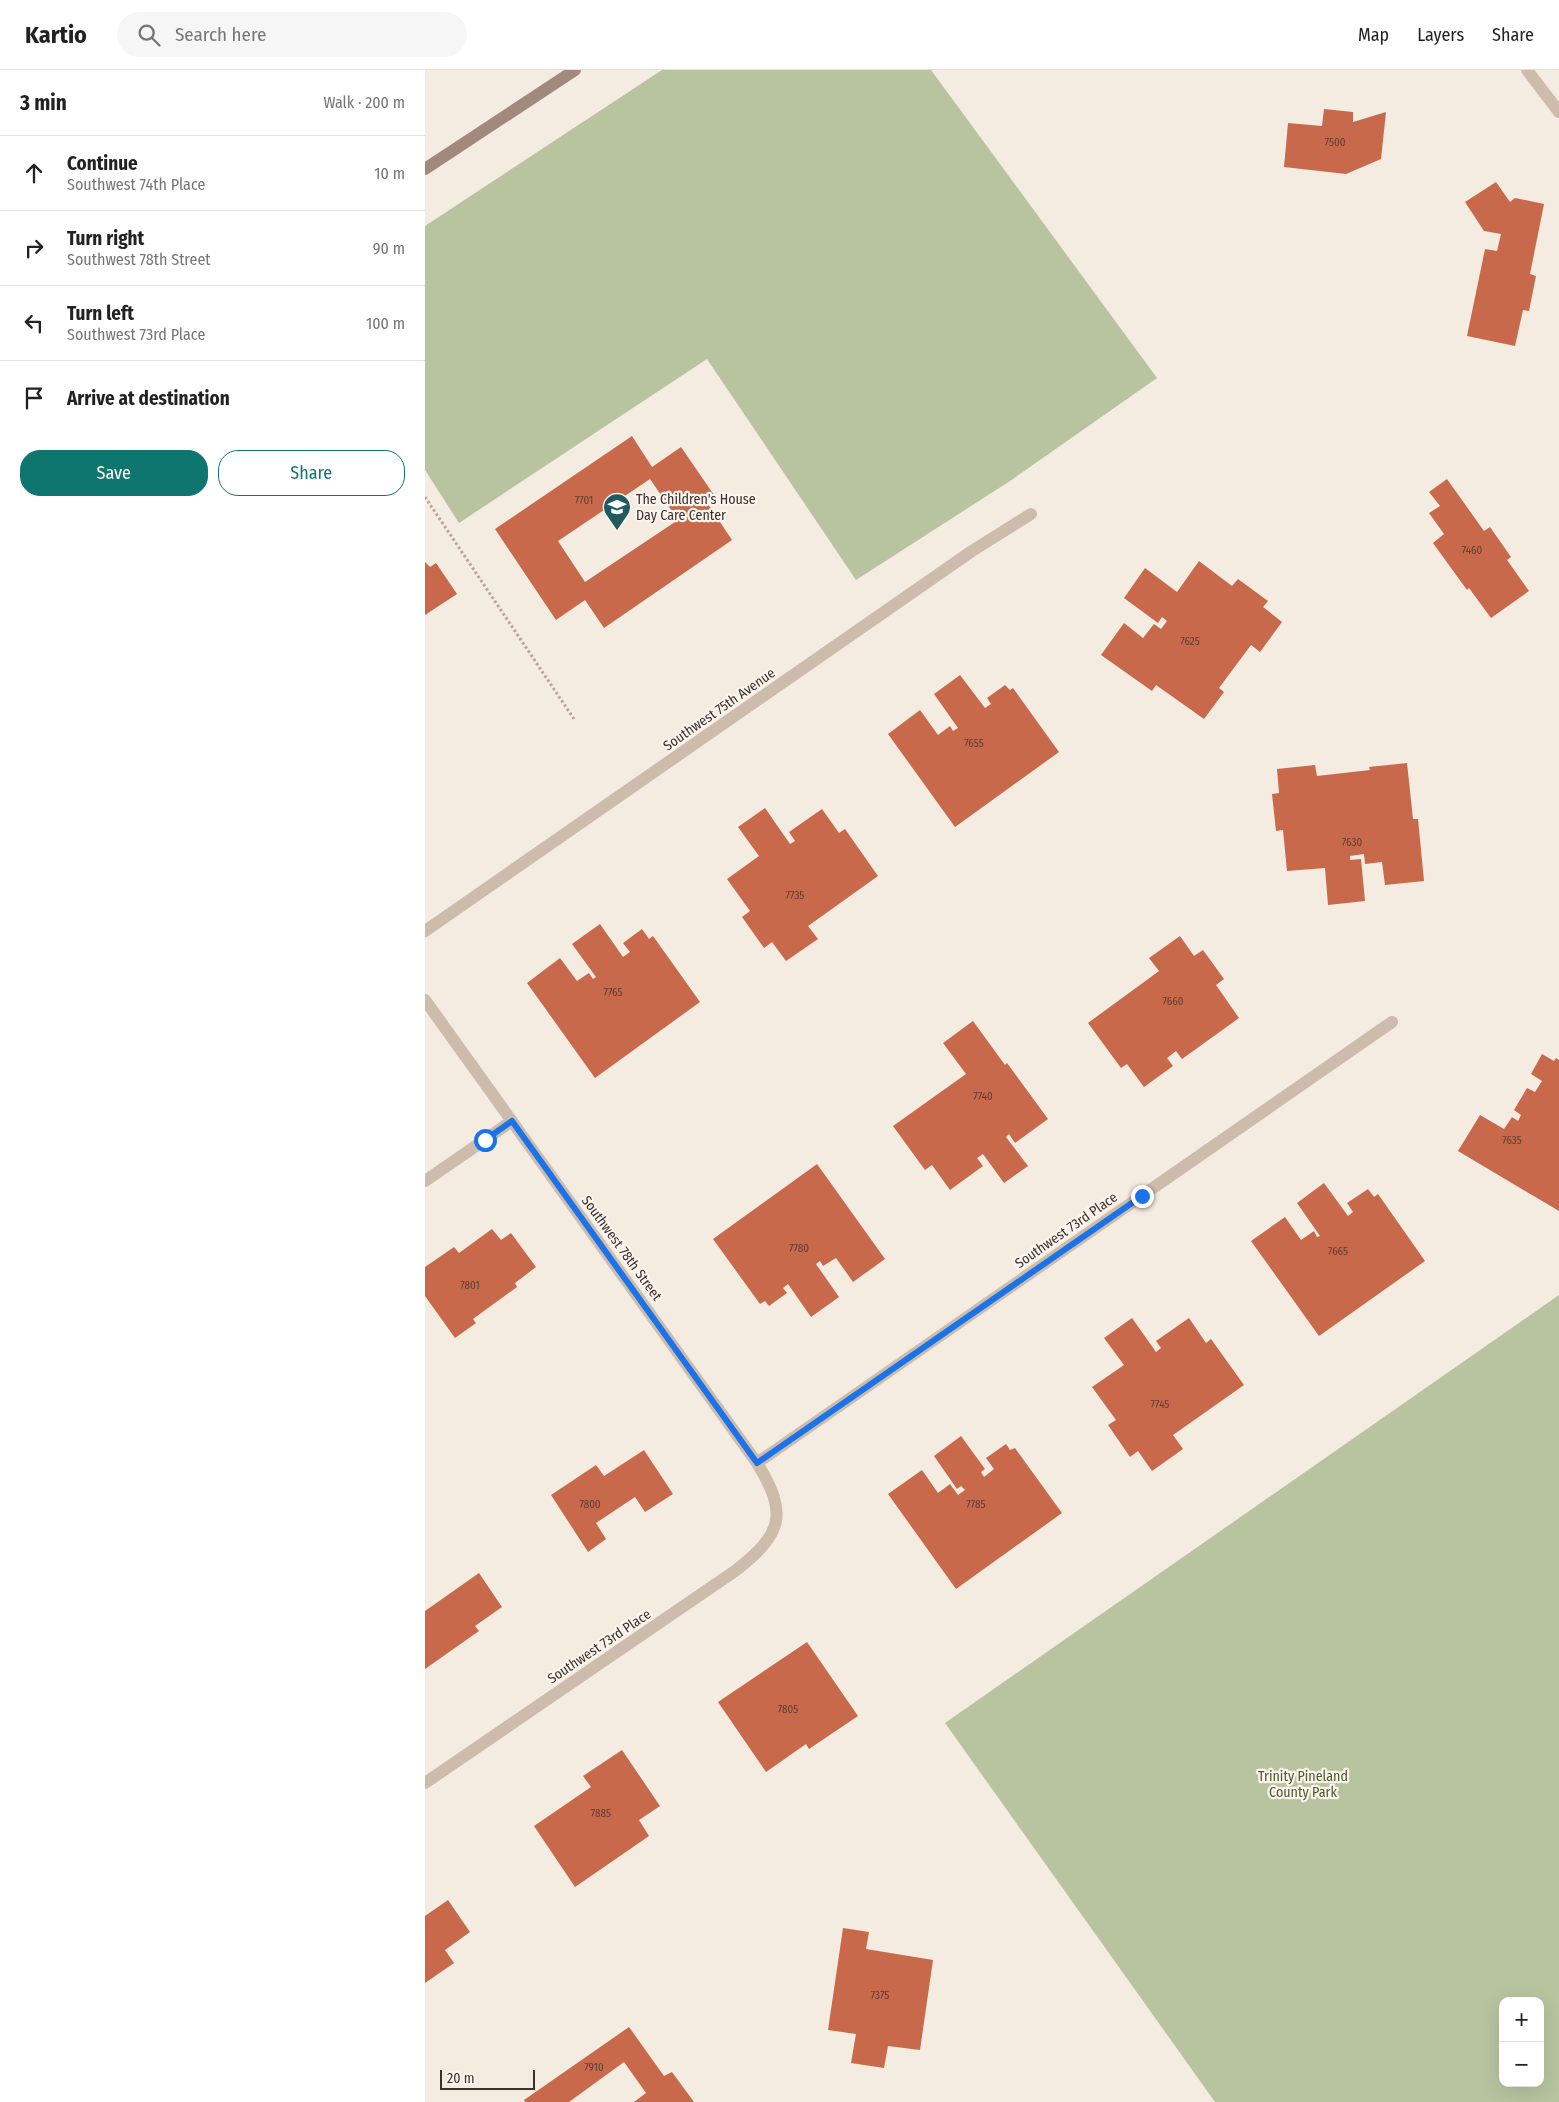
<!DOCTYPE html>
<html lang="en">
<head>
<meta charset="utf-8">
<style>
	:root { --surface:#fff; --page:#f6f6f6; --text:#222; --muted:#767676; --line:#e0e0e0; --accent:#0f766e }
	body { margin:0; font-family:"Fira Sans Condensed",sans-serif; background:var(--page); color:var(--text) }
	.controls { position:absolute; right:15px; bottom:15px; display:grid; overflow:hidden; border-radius:10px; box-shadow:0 5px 20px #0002 }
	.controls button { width:45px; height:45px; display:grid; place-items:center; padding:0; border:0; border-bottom:1px solid var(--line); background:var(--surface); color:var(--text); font:25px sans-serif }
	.scale { position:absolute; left:15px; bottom:12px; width:95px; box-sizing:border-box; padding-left:5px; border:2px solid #3b302b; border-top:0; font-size:14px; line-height:18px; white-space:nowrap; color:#3b302b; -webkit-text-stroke:4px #fbf5ee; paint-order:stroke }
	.stop { position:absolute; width:15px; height:15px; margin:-11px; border:4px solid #1a73e8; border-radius:50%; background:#fff }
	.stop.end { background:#1a73e8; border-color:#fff; box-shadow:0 1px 5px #0008 }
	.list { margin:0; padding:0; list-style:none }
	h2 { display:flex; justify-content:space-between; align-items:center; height:65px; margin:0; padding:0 20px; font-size:21px }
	h2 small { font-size:16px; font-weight:400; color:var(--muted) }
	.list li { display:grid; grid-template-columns:32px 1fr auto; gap:15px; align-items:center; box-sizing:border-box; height:75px; padding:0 20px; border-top:1px solid var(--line) }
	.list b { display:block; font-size:19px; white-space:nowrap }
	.list p { margin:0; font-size:16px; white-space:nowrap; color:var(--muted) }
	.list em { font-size:16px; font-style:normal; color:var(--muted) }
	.actions { display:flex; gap:10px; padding:15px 20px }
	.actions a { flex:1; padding:11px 0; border:1px solid var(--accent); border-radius:20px; text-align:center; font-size:18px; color:var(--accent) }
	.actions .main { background:var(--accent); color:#fff }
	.icon { flex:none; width:28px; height:28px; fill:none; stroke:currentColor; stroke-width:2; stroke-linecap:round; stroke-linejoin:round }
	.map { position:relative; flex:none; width:1134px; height:2032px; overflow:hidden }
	header { display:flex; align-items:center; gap:30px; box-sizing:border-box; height:70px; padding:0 25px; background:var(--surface); border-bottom:1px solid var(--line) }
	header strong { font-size:24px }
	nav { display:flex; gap:28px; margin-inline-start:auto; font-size:18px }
	.search { width:350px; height:45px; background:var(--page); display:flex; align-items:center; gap:12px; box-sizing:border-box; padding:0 18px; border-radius:28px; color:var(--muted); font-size:19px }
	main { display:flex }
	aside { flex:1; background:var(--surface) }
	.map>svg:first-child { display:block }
	.park { fill:#b8c4a0; fill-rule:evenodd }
	.building { fill:#c8694b; fill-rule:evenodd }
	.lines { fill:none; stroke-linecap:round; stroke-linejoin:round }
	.path { stroke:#b9a596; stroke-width:3; stroke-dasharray:2.5 2.5; stroke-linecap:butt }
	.street { stroke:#cdbbac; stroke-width:12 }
	.secondary { stroke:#a18a7d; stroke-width:12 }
	.route { stroke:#1a73e8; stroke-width:6 }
	.labels { text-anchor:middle; stroke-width:4.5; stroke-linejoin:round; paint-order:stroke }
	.number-label { font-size:11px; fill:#5e3e33 }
	.poi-label { font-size:14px; fill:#3b302b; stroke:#fbf5ee; text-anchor:start }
	.street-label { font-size:14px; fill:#3b302b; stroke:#fbf5ee }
	.park-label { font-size:14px; fill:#4a5a2e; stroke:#fbf5ee }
</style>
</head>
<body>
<header>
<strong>Kartio</strong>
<div class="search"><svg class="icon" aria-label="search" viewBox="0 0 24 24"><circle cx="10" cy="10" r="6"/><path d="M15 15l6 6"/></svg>Search here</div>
<nav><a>Map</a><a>Layers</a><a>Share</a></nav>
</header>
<main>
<aside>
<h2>3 min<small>Walk · 200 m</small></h2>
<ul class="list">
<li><svg class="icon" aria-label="ahead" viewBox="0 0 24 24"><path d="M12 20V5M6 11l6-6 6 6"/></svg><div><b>Continue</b><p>Southwest 74th Place</p></div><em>10 m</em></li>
<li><svg class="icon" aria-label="right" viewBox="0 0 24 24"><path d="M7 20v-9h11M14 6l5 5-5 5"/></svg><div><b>Turn right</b><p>Southwest 78th Street</p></div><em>90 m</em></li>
<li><svg class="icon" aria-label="left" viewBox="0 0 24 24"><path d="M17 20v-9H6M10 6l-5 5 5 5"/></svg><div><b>Turn left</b><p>Southwest 73rd Place</p></div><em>100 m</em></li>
<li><svg class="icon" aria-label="arrive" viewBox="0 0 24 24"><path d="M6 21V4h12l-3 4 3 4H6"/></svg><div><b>Arrive at destination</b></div></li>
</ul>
<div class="actions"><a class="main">Save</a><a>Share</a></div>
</aside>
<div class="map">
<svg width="1134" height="2032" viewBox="0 0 1134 2032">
	<rect width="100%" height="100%" fill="#f4ebe1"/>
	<path class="park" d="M237,0H506L732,308L585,411L431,510L282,289L34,453L0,400V156Z
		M1134,1225V2032H790L520,1653ZM1078,1931H1115V2013H1078Z"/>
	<path class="building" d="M899,39L928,42V52L961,42L956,89L921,104L859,97L863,53L897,56Z
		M1071,112L1085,132L1090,128L1119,134L1105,204L1111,206L1104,241L1098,240L1090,276L1042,266L1060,179L1072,181L1076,164L1059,161L1040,132Z
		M207,366L227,397L256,377L289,425L281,431L307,470L179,558L160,530L131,550L70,459ZM225,409L253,450L160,512L133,471Z
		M1022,409L1059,461L1065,457L1086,487L1082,490L1104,521L1066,548L1044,518L1042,520L1008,473L1019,464L1004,443L1015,436L1004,422Z
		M774,491L807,516L813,509L843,531L838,537L857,552L835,582L826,575L794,618L799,622L779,649L731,615L727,621L676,585L699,553L718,568L729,554L736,559L742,551L737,547L733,553L699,528L720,498L752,522Z
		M0,492L5,497L11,493L32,524L0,545Z
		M535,605L560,638L566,634L562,628L580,615L585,620L588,618L634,682L530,757L463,664L495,640L513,665L525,656L528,661L533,658L509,624Z
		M982,693L988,749H993L999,811L960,815L957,792L940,794L939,784L925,786V790L936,789L940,831L903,835L900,798L862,801L858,760L851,761L847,724L854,723L852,699L890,695L892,706L945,700L944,697Z
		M340,738L365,774L370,771L364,762L397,739L414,763L420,759L453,806L383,856L393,869L361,891L347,872L339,878L317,847L325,841L302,809L334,786L313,757Z
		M175,854L198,887L205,882L198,873L217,859L224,869L228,866L275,932L170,1008L102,913L135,888L152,911L164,903L168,909L171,907L147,874Z
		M755,866L769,886L778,880L799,909L791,915L814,948L757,989L751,981L742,988L748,996L719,1017L702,994L696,998L663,953L734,901L724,888Z
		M548,951L580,995L582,993L623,1049L590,1073L584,1064L581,1067L603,1096L579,1113L558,1084L552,1088L558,1096L525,1120L507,1095L500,1100L468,1056L541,1004L518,973Z
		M1117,984L1129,991L1131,988L1134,990V1141L1033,1081L1055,1045L1079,1059L1087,1047L1093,1051L1096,1045L1089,1040L1102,1018L1110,1022L1117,1011L1106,1004Z
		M392,1094L460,1189L428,1212L411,1188L398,1196L395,1191L391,1194L414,1227L386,1247L363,1214L358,1218L362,1223L344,1236L340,1231L335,1234L288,1169Z
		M899,1113L923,1146L928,1142L922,1133L943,1119L949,1127L953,1124L1000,1191L894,1266L826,1171L860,1147L876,1170L889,1161L892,1167L895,1166L872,1133Z
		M67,1159L76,1170L86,1163L111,1197L90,1213L92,1217L48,1249L51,1253L30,1268L0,1226V1197L29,1177L34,1183Z
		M707,1248L731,1282L736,1278L731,1271L764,1248L781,1273L786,1269L819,1315L748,1365L758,1379L727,1401L713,1381L705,1387L683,1355L691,1350L667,1317L699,1295L679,1268Z
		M536,1366L560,1399L556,1402L559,1407L569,1399L561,1388L581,1374L585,1380L590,1378L637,1443L531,1519L463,1424L497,1400L513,1423L525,1414L533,1425L540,1420L536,1416L532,1419L509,1386Z
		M219,1380L248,1424L220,1442L210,1427L171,1453L181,1469L163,1482L126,1425L171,1395L179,1406Z
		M54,1503L77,1537L50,1556L54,1561L0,1599V1541Z
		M382,1572L433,1646L384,1679L381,1674L341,1702L293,1632Z
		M197,1680L235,1736L214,1750L224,1766L150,1817L109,1756L166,1717L158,1706Z
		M23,1830L45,1862L20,1880L29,1893L0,1913V1846Z
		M418,1858L444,1862L441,1879L508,1890L495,1980L463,1976L459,1998L426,1993L431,1964L403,1960Z
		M204,1957L239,2006L247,2002L269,2032H209L221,2023L199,1992L144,2032H100L99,2030Z"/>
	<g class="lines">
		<path class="path" d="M0,427L149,649"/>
		<path class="street" d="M1102,0L1134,42
			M0,861L547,481L606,444
			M0,930L332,1393C364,1445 357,1464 310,1501L0,1713
			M0,1111L87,1051
			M332,1393L967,952"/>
		<path class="secondary" d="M0,99L150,0"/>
	</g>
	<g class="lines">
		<path class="route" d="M60,1070L87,1051L332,1393L717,1126"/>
	</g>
	<defs>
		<g id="school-pin" transform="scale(1.4375)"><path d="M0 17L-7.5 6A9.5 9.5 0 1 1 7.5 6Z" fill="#1f5a5e" stroke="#fbf5ee"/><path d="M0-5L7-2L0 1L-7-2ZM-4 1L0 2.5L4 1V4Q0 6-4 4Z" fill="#fff"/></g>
	</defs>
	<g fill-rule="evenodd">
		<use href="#school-pin" x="192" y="437"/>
	</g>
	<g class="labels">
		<g class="number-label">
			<text x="910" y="76">7500</text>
			<text x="159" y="434">7701</text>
			<text x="1047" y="484">7460</text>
			<text x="765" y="575">7625</text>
			<text x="549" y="677">7655</text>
			<text x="927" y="776">7630</text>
			<text x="370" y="829">7735</text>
			<text x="188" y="926">7765</text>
			<text x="748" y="935">7660</text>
			<text x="558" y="1030">7740</text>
			<text x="1087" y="1074">7635</text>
			<text x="374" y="1182">7780</text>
			<text x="913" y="1185">7665</text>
			<text x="45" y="1219">7801</text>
			<text x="735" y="1338">7745</text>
			<text x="165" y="1438">7800</text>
			<text x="551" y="1438">7785</text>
			<text x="363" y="1643">7805</text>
			<text x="176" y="1747">7885</text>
			<text x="455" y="1929">7375</text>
			<text x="169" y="2001">7910</text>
		</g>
		<g class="poi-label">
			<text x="211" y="434">The Children's House<tspan x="211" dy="16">Day Care Center</tspan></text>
		</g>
		<g class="street-label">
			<text transform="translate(294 639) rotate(-35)" y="5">Southwest 75th Avenue</text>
			<text transform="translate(641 1160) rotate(-35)" y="5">Southwest 73rd Place</text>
			<text transform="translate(197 1178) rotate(54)" y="5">Southwest 78th Street</text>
			<text transform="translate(174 1576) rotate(-34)" y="5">Southwest 73rd Place</text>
		</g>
		<g class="park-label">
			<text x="878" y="1711">Trinity Pineland<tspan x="878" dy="16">County Park</tspan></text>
		</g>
	</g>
</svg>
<div class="controls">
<button>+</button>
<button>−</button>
</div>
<div class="scale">20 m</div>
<div class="stop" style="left:60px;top:1070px"></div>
<div class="stop end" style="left:717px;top:1126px"></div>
</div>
</main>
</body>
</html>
